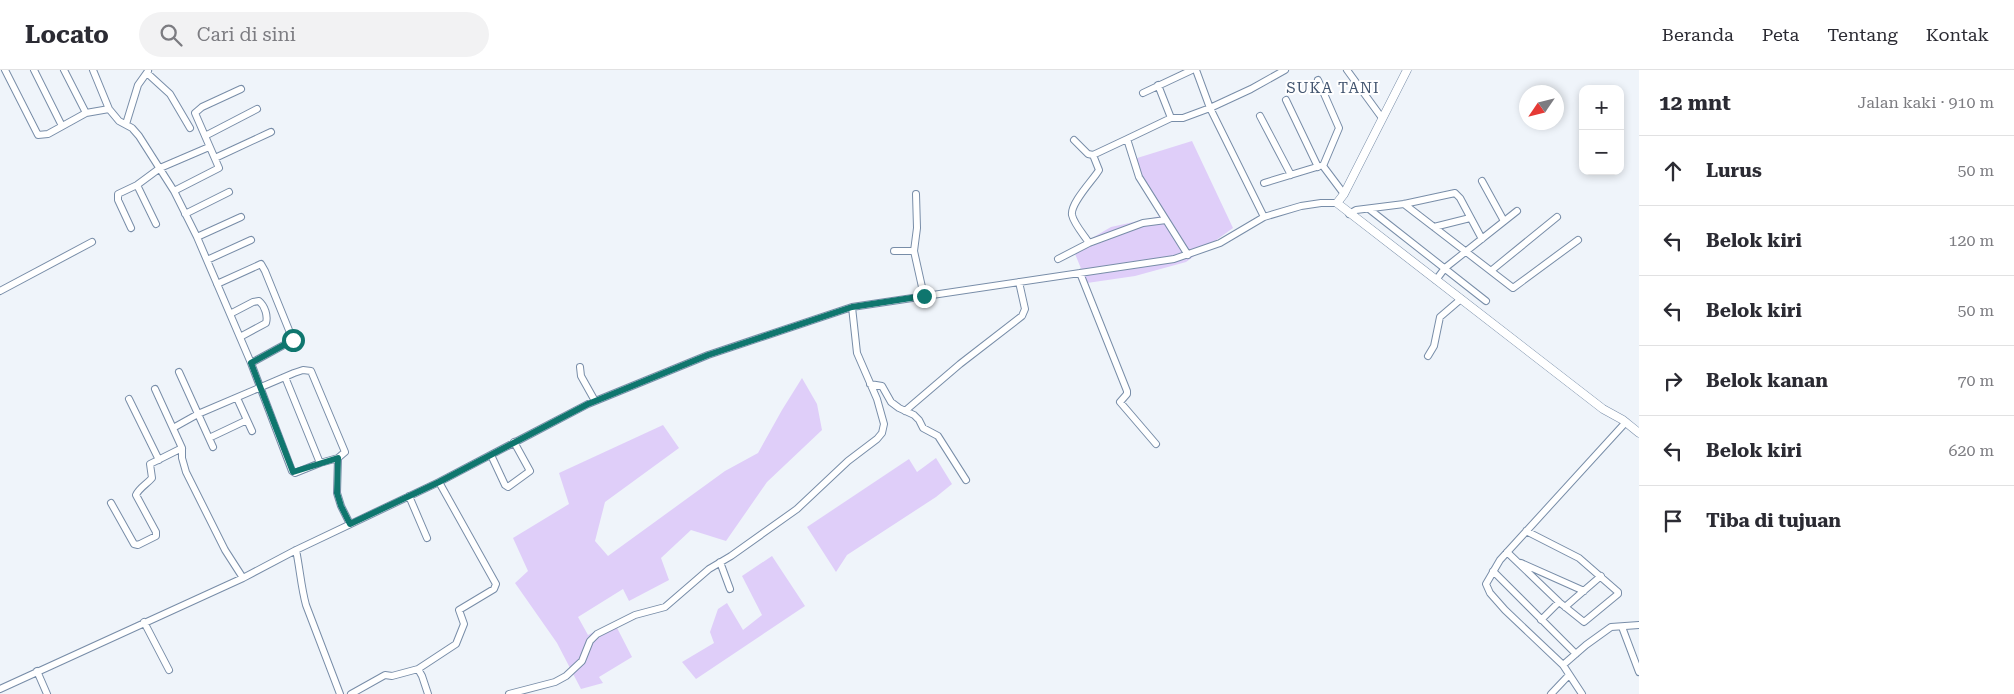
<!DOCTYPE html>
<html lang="id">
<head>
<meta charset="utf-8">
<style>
	:root { --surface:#fff; --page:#f2f2f3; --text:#2b2b33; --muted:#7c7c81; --line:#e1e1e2 }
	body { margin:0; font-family:"Roboto Serif",serif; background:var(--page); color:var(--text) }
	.controls { position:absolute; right:15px; top:15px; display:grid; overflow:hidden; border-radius:10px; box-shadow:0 2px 8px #0003 }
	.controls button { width:45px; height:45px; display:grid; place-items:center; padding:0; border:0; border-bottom:1px solid var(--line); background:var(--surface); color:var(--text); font:25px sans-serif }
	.compass { position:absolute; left:1519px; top:15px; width:45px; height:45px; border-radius:50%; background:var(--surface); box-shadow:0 2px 8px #0003; rotate:235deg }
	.stop { position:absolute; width:15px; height:15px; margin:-11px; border:4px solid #0f766e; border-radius:50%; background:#fff }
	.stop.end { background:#0f766e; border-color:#fff; box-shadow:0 1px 5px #0008 }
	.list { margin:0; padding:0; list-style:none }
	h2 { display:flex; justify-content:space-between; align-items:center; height:65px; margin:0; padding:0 20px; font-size:21px }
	h2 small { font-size:16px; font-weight:400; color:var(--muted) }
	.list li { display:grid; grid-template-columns:32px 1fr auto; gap:15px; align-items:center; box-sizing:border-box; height:70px; padding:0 20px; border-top:1px solid var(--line) }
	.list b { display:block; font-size:19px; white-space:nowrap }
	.list em { font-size:16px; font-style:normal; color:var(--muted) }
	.icon { flex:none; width:28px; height:28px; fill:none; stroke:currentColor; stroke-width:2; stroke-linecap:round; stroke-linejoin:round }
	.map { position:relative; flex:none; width:1639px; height:624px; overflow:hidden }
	header { display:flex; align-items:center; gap:30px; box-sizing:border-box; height:70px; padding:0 25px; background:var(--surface); border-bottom:1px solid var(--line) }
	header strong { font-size:24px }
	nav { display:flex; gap:28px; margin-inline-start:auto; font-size:18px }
	.search { width:350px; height:45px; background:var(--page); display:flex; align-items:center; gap:12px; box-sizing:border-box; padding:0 18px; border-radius:28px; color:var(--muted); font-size:19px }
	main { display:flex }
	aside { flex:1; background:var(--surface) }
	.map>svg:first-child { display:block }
	.green { fill:#dfcef9 }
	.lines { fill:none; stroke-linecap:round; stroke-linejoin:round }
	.minor-casing { stroke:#788da8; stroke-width:8 }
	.tertiary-casing { stroke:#788da8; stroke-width:9 }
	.minor { stroke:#fff; stroke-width:6 }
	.tertiary { stroke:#fff; stroke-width:8 }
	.route { stroke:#0f766e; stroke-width:6 }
	.labels { text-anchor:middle; stroke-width:4; stroke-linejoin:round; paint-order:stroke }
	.quarter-label { font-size:15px; letter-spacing:1px; fill:#445670; stroke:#fff }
</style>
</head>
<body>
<header>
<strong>Locato</strong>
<div class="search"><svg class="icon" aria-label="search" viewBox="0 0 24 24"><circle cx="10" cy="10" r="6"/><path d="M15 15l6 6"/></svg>Cari di sini</div>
<nav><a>Beranda</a><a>Peta</a><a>Tentang</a><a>Kontak</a></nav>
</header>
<main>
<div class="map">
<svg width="1639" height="624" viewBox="0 0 1639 624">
	<rect width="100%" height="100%" fill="#eff4fa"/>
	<path class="green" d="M1192,71L1233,158L1186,192L1135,206L1087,213L1073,179L1111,157L1161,146L1143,115L1134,89Z
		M802,308L817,334L822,360L767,412L726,471L691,460L661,488L669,510L629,531L623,519L578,547L588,565L614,552L632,587L599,607L603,613L581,619L557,573L515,513L528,501L513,468L569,434L559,403L663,355L679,378L605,432L595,471L608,486L725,401L758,383L782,340Z
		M936,388L952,414L936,427L847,485L836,502L807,457L909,389L917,402Z
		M772,486L805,536L696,609L682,592L714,573L710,562L718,539L727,533L743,560L762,545L742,506Z"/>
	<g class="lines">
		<g class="minor-casing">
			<path id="minor" d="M5,0L38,65L48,64L86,43L109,39
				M34,0L62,56
				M64,0L86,43
				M93,0L109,39L119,51L132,58L139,66L174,121L197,167L251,293L292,401L295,403L320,393L338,388
				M1196,0L1210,38L1264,147
				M1347,0L1382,48
				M147,3L170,24L190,58
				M1318,10L1339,58L1323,96L1344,124
				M1158,15L1171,48
				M1143,23L1192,0
				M1286,30L1318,97
				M1260,46L1291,105
				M126,54L138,15L148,1
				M205,66L257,39
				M1074,70L1088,84L1093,85L1127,69
				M1093,85L1099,100C1094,109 1070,133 1072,145C1074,154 1084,165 1089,173L1143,153L1166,150
				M215,88L271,62
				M1482,111L1504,151
				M1264,113L1320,96
				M137,115L156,154
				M174,121L219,98L195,43L202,37L241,19
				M916,124L917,158L914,181L924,226
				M1404,134L1513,218L1578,170
				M1369,139L1486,231
				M185,144L229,122
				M1349,144L1356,140L1404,134L1455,123L1460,128L1482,169
				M1434,157L1470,148
				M131,158L118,130V124L137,115L160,98L209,77
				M197,167L241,147
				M894,181H914
				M1188,185L1139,107L1127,69L1171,48H1183L1210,38L1251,19L1285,0
				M1058,189L1089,173
				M207,190L251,170
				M1492,200L1557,147
				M1080,203L1127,321V324L1120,332L1156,374
				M1436,210L1445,198L1517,141
				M217,214L261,194L265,201L293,270L251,293
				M0,221L92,172
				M230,244L253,232L259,231C265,236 268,246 266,253L240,267
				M1428,286L1434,276L1440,247L1461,229
				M580,297L581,306L595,331
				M179,302L213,377
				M285,307L320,393
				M870,314L882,316L891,332L899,338L914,345L919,350L923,358L938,366L966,410
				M155,319L182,378V388L186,402L225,480L243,508
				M237,328L252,361
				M129,329L159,390
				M905,341L960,294L1022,246L1025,239L1019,212
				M173,358L198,344L294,303L303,300L311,301L345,382L338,388L337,423L341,436L350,454
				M209,368L247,350
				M491,385L505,415L508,417L530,401L514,372
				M409,426L427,468
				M111,433L134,474L138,475L156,466V462L136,425C139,418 147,414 152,408L150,394L182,378
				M296,480C300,499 301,517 306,535L340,624
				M1507,482L1559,532L1584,552L1618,524V522L1579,488L1526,461
				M720,492L730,519
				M1521,493L1584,521
				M1493,501L1576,584
				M1565,537L1601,506
				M1541,550L1559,532
				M144,552L169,600
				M1622,557L1639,602
				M1563,595L1586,575L1611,557L1639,555
				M418,599L456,574L464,554L459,540L494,519L496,514L439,412
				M37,601L47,624
				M0,619L243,508L296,480L439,412L588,334L708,285L852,237L1174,189L1220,173L1264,147L1301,136L1321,133H1337
				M351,624L385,605L392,606L418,599L422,606L428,624
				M509,624L555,612L566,606L582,591L590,571L597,564L635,545L665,537L709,499L731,486L797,439L848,391L877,369L882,363L884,354L877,329L857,283L852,237
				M1551,624L1569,605
				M1582,624L1563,595L1505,540L1490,523L1486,514L1500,490L1626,352"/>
		</g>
		<g class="tertiary-casing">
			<path id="tertiary" d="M1407,0L1344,124L1337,133L1603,339L1623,350L1639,363"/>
		</g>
		<use href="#minor" class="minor"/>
		<use href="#tertiary" class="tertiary"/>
	</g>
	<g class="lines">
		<path class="route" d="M293,270L251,293L293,402L338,388L337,423L341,436L350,454L439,412L588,334L708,285L852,237L924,226"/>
	</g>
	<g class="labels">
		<g class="quarter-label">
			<text x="1333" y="23">SUKA TANI</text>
		</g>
	</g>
</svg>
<div class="controls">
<button>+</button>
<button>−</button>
</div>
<svg class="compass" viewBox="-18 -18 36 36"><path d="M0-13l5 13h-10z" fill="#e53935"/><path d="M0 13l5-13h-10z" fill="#7c7c81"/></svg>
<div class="stop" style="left:293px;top:270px"></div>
<div class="stop end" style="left:924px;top:226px"></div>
</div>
<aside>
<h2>12 mnt<small>Jalan kaki · 910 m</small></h2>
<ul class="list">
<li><svg class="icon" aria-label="ahead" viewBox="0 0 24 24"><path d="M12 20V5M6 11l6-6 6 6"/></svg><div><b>Lurus</b></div><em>50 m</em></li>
<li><svg class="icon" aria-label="left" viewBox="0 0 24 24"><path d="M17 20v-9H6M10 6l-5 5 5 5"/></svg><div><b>Belok kiri</b></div><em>120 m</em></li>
<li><svg class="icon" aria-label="left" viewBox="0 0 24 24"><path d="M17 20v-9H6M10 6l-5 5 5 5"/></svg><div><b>Belok kiri</b></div><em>50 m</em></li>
<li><svg class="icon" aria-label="right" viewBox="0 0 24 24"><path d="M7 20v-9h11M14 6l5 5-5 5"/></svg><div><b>Belok kanan</b></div><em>70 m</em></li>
<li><svg class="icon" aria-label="left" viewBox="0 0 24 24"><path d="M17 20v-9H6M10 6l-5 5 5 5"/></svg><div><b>Belok kiri</b></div><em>620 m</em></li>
<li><svg class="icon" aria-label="arrive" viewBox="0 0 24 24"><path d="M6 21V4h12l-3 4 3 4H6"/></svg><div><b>Tiba di tujuan</b></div></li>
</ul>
</aside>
</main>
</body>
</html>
